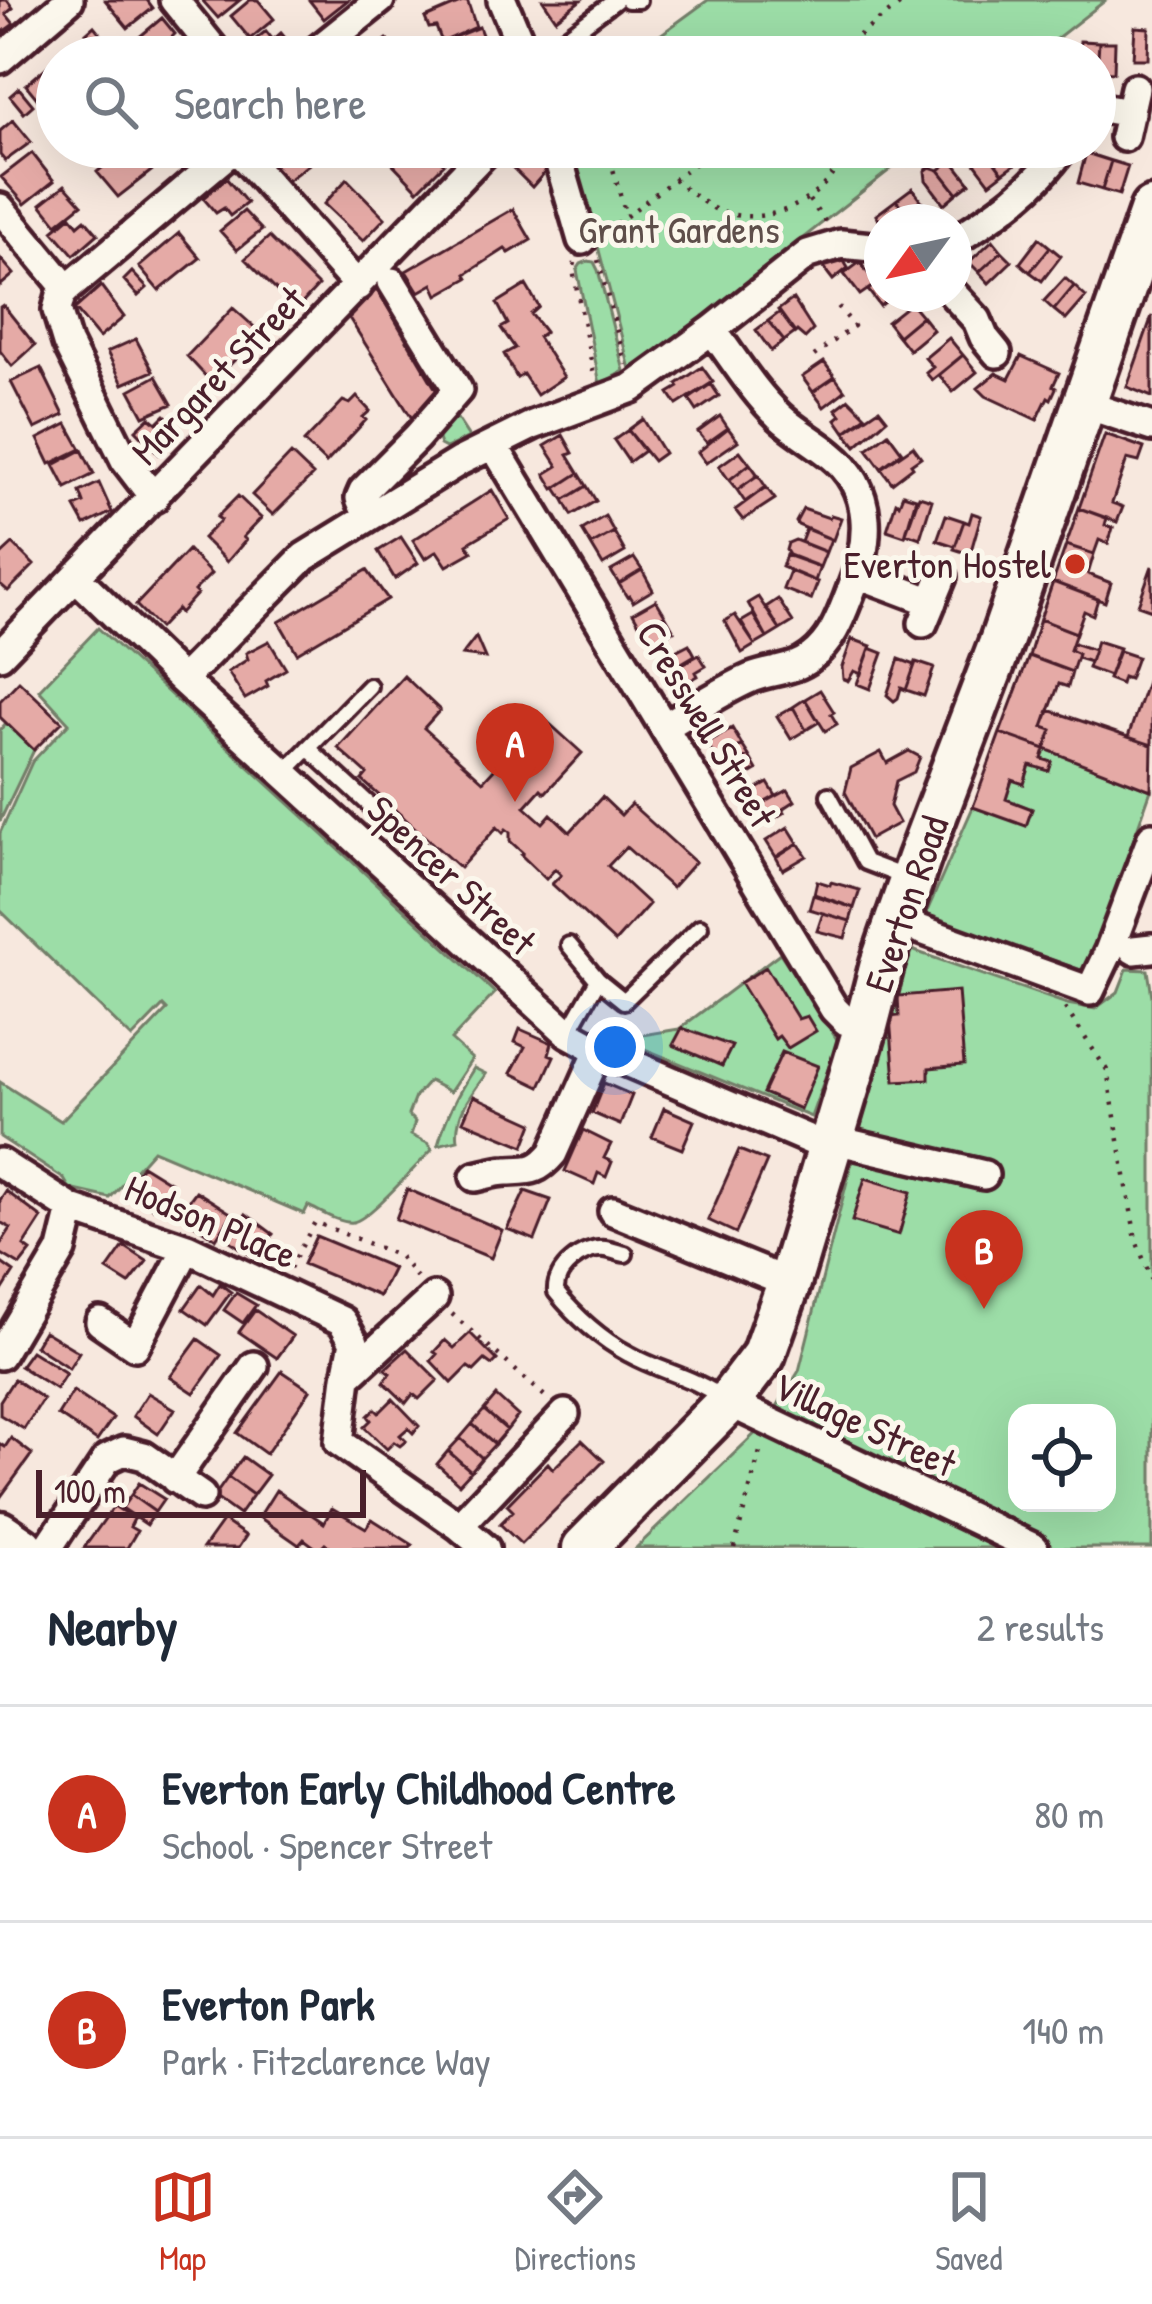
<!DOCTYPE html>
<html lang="en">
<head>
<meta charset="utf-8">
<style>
	:root { --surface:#fff; --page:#f6f6f7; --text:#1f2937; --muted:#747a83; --line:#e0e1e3; --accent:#c8321e }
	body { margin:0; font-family:"Patrick Hand",sans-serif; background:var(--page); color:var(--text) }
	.controls { position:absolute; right:36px; bottom:36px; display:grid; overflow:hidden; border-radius:24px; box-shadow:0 12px 48px #0002 }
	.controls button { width:108px; height:108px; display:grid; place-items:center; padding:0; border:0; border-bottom:3px solid var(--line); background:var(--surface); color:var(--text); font:60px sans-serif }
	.compass { position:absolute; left:864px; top:204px; width:108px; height:108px; border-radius:50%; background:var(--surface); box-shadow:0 12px 48px #0002; rotate:237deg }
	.scale { position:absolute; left:36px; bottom:30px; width:330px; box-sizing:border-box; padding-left:12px; border:6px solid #4a1f2b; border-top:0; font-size:33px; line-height:42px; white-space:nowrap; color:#4a1f2b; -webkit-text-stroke:9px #fbf7ec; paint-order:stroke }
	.you { position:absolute; left:615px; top:1047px; width:42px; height:42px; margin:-30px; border:9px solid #fff; border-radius:50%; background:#1a73e8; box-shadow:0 0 0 18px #1a73e833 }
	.badge { display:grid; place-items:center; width:78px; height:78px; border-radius:50%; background:var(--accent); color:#fff; font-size:39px; font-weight:700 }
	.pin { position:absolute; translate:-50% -99px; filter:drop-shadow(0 3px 6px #0008) }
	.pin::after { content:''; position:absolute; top:63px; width:42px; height:36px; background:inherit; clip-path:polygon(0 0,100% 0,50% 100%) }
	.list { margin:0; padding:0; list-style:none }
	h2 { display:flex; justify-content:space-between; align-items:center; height:156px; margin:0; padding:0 48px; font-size:51px }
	h2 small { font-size:39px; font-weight:400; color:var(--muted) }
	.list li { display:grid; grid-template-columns:78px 1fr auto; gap:36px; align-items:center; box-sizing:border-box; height:216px; padding:0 48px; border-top:3px solid var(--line) }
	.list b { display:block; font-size:45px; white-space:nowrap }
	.list p { margin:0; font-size:39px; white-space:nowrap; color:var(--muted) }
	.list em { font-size:39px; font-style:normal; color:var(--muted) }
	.icon { flex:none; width:66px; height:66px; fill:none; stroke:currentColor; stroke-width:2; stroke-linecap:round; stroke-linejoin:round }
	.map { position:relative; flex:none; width:1152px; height:1548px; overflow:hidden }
	.search { position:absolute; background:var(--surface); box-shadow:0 12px 48px #0002; left:36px; right:36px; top:36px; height:132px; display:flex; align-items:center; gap:30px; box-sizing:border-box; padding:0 42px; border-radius:66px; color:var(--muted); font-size:45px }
	.sheet { height:588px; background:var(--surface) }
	nav { display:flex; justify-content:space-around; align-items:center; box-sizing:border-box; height:168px; border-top:3px solid var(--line); background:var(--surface); font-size:33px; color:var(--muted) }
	nav a { display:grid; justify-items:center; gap:6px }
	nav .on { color:var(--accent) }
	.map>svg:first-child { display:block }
	.green { fill:#9cdda7; stroke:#737e69; stroke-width:3; fill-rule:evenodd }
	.building { fill:#e5aaa6; stroke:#4a1f2b; stroke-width:3 }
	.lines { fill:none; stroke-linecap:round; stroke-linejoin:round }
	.service-casing { stroke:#4a1f2b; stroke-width:22 }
	.minor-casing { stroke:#4a1f2b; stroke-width:36 }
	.primary-casing { stroke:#4a1f2b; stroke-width:51 }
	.path { stroke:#4a1f2b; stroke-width:4.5; stroke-dasharray:3 9; stroke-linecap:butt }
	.service { stroke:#fbf7ec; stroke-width:14 }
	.minor { stroke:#fbf7ec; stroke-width:27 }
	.primary { stroke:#fbf7ec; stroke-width:42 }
	.poi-dot { fill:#c8321e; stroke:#fbf7ec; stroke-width:4.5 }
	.labels { text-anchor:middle; stroke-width:10; stroke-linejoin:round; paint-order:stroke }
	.park-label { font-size:39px; fill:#5e4e4a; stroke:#fbf7ec }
	.street-label { font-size:39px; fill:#4a1f2b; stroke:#fbf7ec }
	.poi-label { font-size:39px; fill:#4a1f2b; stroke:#fbf7ec; text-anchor:end }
</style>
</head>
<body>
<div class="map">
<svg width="1152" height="1548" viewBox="0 0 1152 1548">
	<rect width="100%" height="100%" fill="#f7e8de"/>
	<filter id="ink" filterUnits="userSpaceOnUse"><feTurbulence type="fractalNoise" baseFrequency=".00833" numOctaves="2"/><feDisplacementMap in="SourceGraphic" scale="24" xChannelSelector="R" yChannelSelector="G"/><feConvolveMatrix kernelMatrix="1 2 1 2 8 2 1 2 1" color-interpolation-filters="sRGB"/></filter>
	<g filter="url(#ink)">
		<path class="green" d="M708,0H1106L1033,57H630Z
			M572,147H919L631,373Z
			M588,261L594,262L598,270L624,371L600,384L577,270L581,264Z
			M456,417L469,437L446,448L440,445L437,436Z
			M98,628L495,993L451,1040L472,1059L450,1092L429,1081L415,1097L408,1115L415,1122L411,1135L429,1144L432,1150C417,1164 369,1220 353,1222C340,1224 320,1211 308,1206L304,1214L153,1150L110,1198L70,1189L64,1179L0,1137V1082L61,1121L167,1010L163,1006L132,1038L0,910V833L32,762L69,723L39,690Z
			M6,723L34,750L0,821V730Z
			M1045,749L1151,790L1087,972L925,916L973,807L1026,825L1032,809L1006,799L1012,780L1030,765L1049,771L1051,762L1042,759Z
			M906,948L1067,1004L1095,1009L1118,992L1127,969L1148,970L1152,996V1548H636L768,1421L799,1371ZM1017,1413H1107V1503H1017Z
			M780,953L838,1041L811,1117L603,1032L630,1037L679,1029Z
			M474,1068L486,1074C472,1093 454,1115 458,1140L438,1145C445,1119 459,1091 474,1068Z"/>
		<path class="building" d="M0,0H7L13,8L6,14L14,24L0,34Z
			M105,0H147L153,8L128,28Z
			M202,0H240L218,18Z
			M250,0H258L274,19L250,39L231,16Z
			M309,0H348L324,19Z
			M467,0L476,27L442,42L436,27L429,28L425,18Z
			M543,0H581L556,19Z
			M162,18L175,34L169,40L176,49L166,57H156L152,52L150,54L137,39Z
			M94,26L108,43L99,50L86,33Z
			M479,27L489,53L482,57H456L449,39Z
			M1135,27L1149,28L1148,59H1133Z
			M266,31L273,40L281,33L296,51L288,57H261L250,44Z
			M387,39L403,57H365Z
			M78,40L91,57H58Z
			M1080,41L1099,42L1097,71H1095V57H1079Z
			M1099,42H1115L1114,72L1097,71Z
			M57,58V106L49,113L26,85Z
			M19,88L33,105L24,113L10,96Z
			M13,120L31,142L5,161L0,155V131Z
			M127,147H142L159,165L118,197L97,172Z
			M272,147H332L284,183L262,155Z
			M409,147H427L444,164L418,190L392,163Z
			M512,147H540L546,171L532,187L502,157Z
			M988,147H1005L1017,163L1003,173L985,149Z
			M985,149L1003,173L990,183L972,159Z
			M32,153L54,181L25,204L1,177Z
			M1086,153L1111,161L1102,190L1078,183Z
			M952,160L970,183L957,193L939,170Z
			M1111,161L1128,166L1119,195L1102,190Z
			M930,167L939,170L957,193L944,204L926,180L925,171Z
			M226,178L247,203L230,216L224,208L216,213L203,198Z
			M347,179L385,218L363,241L324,204Z
			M65,185L82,204L57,224L41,204Z
			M912,188L929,211L915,222L896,200Z
			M896,200L908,215L899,222L882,224L876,215Z
			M513,209L531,240L509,253L505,249L466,274L468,278L438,295L433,284L419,292L406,271Z
			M244,211L262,230L237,250L220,231Z
			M71,216L78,225L85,219L98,234L74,255L53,231Z
			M179,233L200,258L159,291L139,267Z
			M269,237L318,286L296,310L245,259Z
			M1039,238L1050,247L1030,272L1020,263Z
			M993,240L1002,251L979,272L969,262Z
			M1050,247L1061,256L1042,281L1030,272Z
			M1002,251L1012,261L989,283L979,272Z
			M0,258L14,274L0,286Z
			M844,261L848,268L833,280L823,267Z
			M860,262L876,284L860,295L844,274Z
			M132,272L147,288L138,296L124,280Z
			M1065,278L1074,286L1054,310L1044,301Z
			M882,279V294H895L880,306L868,290Z
			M526,285L539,307L531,314L545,332L538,337L564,377L537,395L523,374L517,378L504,354L515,348L501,328L508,324L497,303Z
			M101,286L124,317L99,338L75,309Z
			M1074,286L1086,297L1066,320L1054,310Z
			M377,289L438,393L413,420L349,318Z
			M793,299L813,330L805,338L797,331L795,333L778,310Z
			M911,303L922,316L898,336L887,322Z
			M3,305L35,345L12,366L0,351V307Z
			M233,308L261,333L212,383L187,356Z
			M780,312L795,333L784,341L768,321Z
			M922,316L933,330L909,350L898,336Z
			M1152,316V397L1127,387Z
			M768,321L784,341L771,351L756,330Z
			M949,338L963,355L932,380L926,373L933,367L925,358Z
			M136,339L153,371L123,384L107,352Z
			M963,355L977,372L953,392L939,375Z
			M1021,356L1059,373L1053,386L1056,388L1051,399L1048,397L1037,420L986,396L978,388L996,373L1009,379Z
			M824,362L835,377L813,392L802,377Z
			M702,367L713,382L677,405L669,393L679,387L677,384Z
			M41,368L64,415L35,429L11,382Z
			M156,376L172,404L144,416L130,390Z
			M835,377L845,391L824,407L813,392Z
			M711,384L719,396L697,411L689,399Z
			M357,397L370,411L363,417L366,420L326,463L304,442L343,401L350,404Z
			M849,399L866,416L845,432L836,419L841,415L836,409Z
			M879,409L887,419L856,446L845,432Z
			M165,415L180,430L159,454L136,430L150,417L157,423Z
			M720,416L728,428L707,443L698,432Z
			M643,419L664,453L653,461L628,430Z
			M67,424L81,449L50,464L38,439Z
			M728,428L738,441L706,463L698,452Z
			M628,430L644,451L629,462L614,440Z
			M888,433L902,452L881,468L867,449Z
			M1105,434L1144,448L1139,462L1127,459L1112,503L1123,507L1117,522L1079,508Z
			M563,435L573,453L568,455L579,473L554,489L545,474L558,466L545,446Z
			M913,446L921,457L911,464L913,467L892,483L881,468Z
			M82,450L94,474L66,488L54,465Z
			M740,451L750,464L729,480L719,466Z
			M291,454L313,475L273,515L252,495Z
			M750,464L758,475L737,490L729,480Z
			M579,473L587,486L564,500L556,488Z
			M758,475L766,487L745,502L737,490Z
			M99,483L112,512L85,525L75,507L84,503L80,492Z
			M587,486L596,501L572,515L564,500Z
			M766,487L775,499L743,520L735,510Z
			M492,490L509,519L467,544L472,552L447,566L437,551L425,559L413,540Z
			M903,494L916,498L905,536L887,530L896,502L899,504Z
			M238,496L261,518L243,537L246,540L227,562L203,538L221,520L217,517Z
			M919,496L932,500L920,538L906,533Z
			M1079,508L1107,518L1105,525L1113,528L1108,544L1099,540L1094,554L1066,545Z
			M803,509L829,518L831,515L841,518L833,540L798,525L796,522Z
			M972,513L981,516L970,554L954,549L964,521L969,523Z
			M946,515L964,521L955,546L937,540Z
			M605,516L614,532L591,545L582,530Z
			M806,529L831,539L826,552L801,542Z
			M614,532L625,552L603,565L591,545Z
			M401,537L418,563L395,579L378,551Z
			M795,540L826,552L820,567L789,555L786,550L788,543Z
			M13,544L34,565L8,591L0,584V556Z
			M1066,545L1094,554L1088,574L1111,583L1105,602L1053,582Z
			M188,550L211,574L194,591L197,594L180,613L177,609L159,628L136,605Z
			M786,555L820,567L815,581L782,567Z
			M634,558L642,570L619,584L611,571Z
			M1152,566V610L1138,605Z
			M367,570L388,599L297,653L279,622Z
			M642,570L653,590L633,602L629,596L627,597L619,584Z
			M790,571L818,582L811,600L783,589Z
			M1053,582L1098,599L1093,615L1084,611L1076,633L1040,619Z
			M758,597L780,630L767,638L748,603Z
			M778,599L793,622L780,630L766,607Z
			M656,600L665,615L642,629L633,613Z
			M665,615L674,631L651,644L642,629Z
			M735,615L755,645L742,653L725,621Z
			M753,615L767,638L755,645L741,622Z
			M1040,619L1076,633L1070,650L1078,654L1072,672L1029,656Z
			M476,637L485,658L462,655Z
			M852,639L871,646L861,674L854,671L848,681L843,679L842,667Z
			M269,641L286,669L266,681L268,686L245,699L228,672L248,659L246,653Z
			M1097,641L1119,648L1109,676L1088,668Z
			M1073,643L1094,650L1090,662L1077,658L1078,654L1070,650Z
			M689,644L695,655L668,671L664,670L658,660Z
			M870,648L883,653L870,689L857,684Z
			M1119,651L1137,657L1129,679L1123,677L1121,684L1108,679Z
			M699,655L706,666L696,672L698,676L673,690L664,674Z
			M1029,656L1072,672L1068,687L1059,684L1043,727L1052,730L1045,749L1000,733Z
			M899,659L915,665L906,690L901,688L898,698L894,701L887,695Z
			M916,662L934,668L924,696L906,690Z
			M1152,667V745L1128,737Z
			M404,676L440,710L424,728L483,781L505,757L502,755L539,714L582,753L545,793L541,789L525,807L543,823L551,814L570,832L602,797L621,815L631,804L695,862L672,888L626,847L608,866L649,904L615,942L552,884L561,875L555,869L546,879L521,855L523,853L510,841V832L506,829L503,833L497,827L460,868L362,780L367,774L338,748Z
			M19,681L62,722L34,750L0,717V701Z
			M820,690L834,712L831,714L837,724L825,731L805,699Z
			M805,699L819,722L806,730L793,707Z
			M793,707L806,730L791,739L777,716Z
			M1049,710L1152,745L1151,790L1045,749L1052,730L1043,727Z
			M732,728L742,745L717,760L707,743Z
			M1000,733L1045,749L1042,759L1052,762L1049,771L1030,765L1024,784L1012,780L1006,799L1032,809L1026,826L973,807Z
			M742,745L749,756L725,770L719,758Z
			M909,751L920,757L914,772L896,781L890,806L899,823L870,839L845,792L851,768L881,752L887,763Z
			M749,756L757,770L733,784L725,770Z
			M768,783L776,796L753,809L745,796Z
			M788,790L795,801L783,809L785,812L763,825L753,809Z
			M788,827L798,843L776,857L766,841Z
			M798,843L807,856L783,870L776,857Z
			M817,881L830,885L831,882L860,890L854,908L814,894Z
			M813,895L854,908L850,921L809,909Z
			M823,913L850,921L845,938L817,931Z
			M766,967L798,1019L807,1016L816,1031L788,1048L779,1036L775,1039L740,983Z
			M958,991L964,1065L929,1068V1079L895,1081L890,1017L899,1016L898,996Z
			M682,1028L732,1046L722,1066L673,1045Z
			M520,1029L552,1043L549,1054L554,1056L540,1087L511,1073L525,1047L515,1042Z
			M782,1052L818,1066L800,1109L763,1093Z
			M604,1083L632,1095L620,1125L592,1113Z
			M474,1096L533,1123L524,1146L463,1121Z
			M664,1108L694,1121L682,1149L652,1137Z
			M583,1130L611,1144L604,1158L612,1162L606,1177L598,1173L594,1184L565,1171Z
			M739,1150L767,1161L736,1233L708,1220Z
			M142,1165L171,1183L153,1208L127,1189Z
			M865,1178L911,1192L899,1235L852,1221Z
			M407,1189L502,1230L491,1258L396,1219Z
			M6,1191L42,1218L24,1246L31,1251L20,1265L0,1253V1245L11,1228L0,1222V1200Z
			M196,1191L232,1214L216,1239L179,1214Z
			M525,1191L551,1200L535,1240L507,1229Z
			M246,1214L273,1234L255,1258L229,1240Z
			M316,1236L393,1268L379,1296L303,1264Z
			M124,1246L147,1261L129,1284L107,1270Z
			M0,1262L14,1272L0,1294Z
			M220,1284L231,1292L207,1325L184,1309L201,1285L213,1295Z
			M236,1293L256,1305L243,1323L224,1310Z
			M255,1310L293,1336L277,1358L239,1332Z
			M44,1331L79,1352L69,1368L35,1346Z
			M470,1333L497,1360L492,1365L485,1360L474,1371L468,1367L452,1383L431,1361L437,1354L434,1352L445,1340L454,1348Z
			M198,1339L221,1355L194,1393L170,1377Z
			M407,1349L438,1380L419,1399L413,1394L406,1403L384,1382L390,1373L385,1369Z
			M31,1351L66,1373L56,1389L20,1366Z
			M282,1371L310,1390L266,1454L237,1433Z
			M14,1379L43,1399L24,1429L0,1415V1401Z
			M73,1391L113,1418L97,1441L58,1415Z
			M148,1393L175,1409L158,1434L133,1416Z
			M496,1396L518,1416L507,1430L484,1410Z
			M393,1399L419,1426L413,1433L408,1428L400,1435L406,1441L400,1446L394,1442L387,1449L364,1427L371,1420L368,1416L375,1409L379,1413Z
			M484,1410L507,1430L495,1444L472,1424Z
			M472,1424L495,1444L482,1458L460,1438Z
			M11,1438L32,1454L0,1498V1444L5,1447Z
			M460,1438L482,1458L471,1471L448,1451Z
			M582,1440L604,1461L521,1544L500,1524L513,1511L507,1505L548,1463L553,1469Z
			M448,1451L471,1471L459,1484L437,1464Z
			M243,1457L268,1475L253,1495L228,1477Z
			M228,1477L253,1495L239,1515L214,1497Z
			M139,1483L164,1499L155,1512L131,1495Z
			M276,1490L324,1523L332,1508L366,1528L372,1519L413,1545L410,1548H331L325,1544L321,1548H316L304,1539L299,1545L259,1517Z
			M131,1495L155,1512L147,1525L122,1508Z
			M114,1506L134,1519L130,1527L137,1531L127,1548H84Z
			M223,1520L246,1536L238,1548H203Z"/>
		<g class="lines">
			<g class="service-casing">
				<path id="service" d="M628,0H638
					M539,57L616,0
					M308,748L426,857
					M284,773L369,686
					M829,795L865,862L907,878
					M598,980L624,1001L700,927
					M568,1033L598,980L569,945
					M625,1254C619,1253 612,1250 605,1249C583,1247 554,1269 556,1292C575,1316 602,1340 629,1354C661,1372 692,1376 724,1399"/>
			</g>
			<g class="minor-casing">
				<path id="minor" d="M174,0L220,57
					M502,0L526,57
					M309,57L380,0
					M0,59L69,0
					M1095,107L1130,113
					M1124,137L1135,88
					M555,147L582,240
					M236,148L358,286
					M0,208L67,289L61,295L57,310L67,343L125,460L154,498
					M954,241C994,216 1037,187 1063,147
					M67,289L236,147
					M953,294L977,320L984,337L997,353
					M1084,404L1152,427
					M494,446L834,1009L846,1021L866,1026
					M368,517L360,498L363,491L417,437L458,390L392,282
					M858,574L932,602
					M77,578L182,680L568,1033L599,1050L829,1148
					M923,623L942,577
					M0,655L490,147
					M182,680L304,557L460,461L533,425L632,388L712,330L808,254L841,244L882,248
					M664,727C692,711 721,691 751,678C771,670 794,671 811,657C834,640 842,613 852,588C871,541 874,489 831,455C814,441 795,431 779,416C753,391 734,359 712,330
					M897,921L1090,991L1109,951L1152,837
					M1134,950L1152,948
					M831,1139L984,1175
					M0,1163L72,1209L187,1248L342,1321L354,1342L347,1377
					M475,1177C485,1175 497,1171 507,1171C530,1170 537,1172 553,1153L599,1050
					M613,1211L789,1283
					M434,1297L347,1377L339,1442L459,1526L485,1548
					M100,1322L135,1346L187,1248
					M0,1355L62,1250L72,1209
					M728,1402L1034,1548
					M175,1479L254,1366
					M459,1526L565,1414
					M48,1548L107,1459L124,1451L144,1456L201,1496"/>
			</g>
			<g class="primary-casing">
				<path id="primary" d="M0,1533L22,1548
					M584,1548L728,1402L763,1356L789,1283L866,1026L882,964L919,858L1000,645L1152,209"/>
			</g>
			<path class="path" d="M830,57L906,0
				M607,147L626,216
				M674,179C689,191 705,206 722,212C774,228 830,197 847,147
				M809,200L827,224
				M607,231L716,147
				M598,260L626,365
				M575,263L573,270L594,376
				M814,356L854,326L833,300
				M1065,1008L1107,1070L1136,1240L1152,1281
				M290,1268L315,1222L399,1256L419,1280
				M452,1314L547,1398
				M734,1548L762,1444"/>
			<use href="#service" class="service"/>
			<use href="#minor" class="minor"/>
			<use href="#primary" class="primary"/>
		</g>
	</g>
	<circle class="poi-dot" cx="1075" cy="564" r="12"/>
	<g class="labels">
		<g class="park-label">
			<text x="679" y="243">Grant Gardens</text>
		</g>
		<g class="street-label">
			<text transform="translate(218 375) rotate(-46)" y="14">Margaret Street</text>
			<text transform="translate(707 724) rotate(59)" y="14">Cresswell Street</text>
			<text transform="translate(452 875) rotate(43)" y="14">Spencer Street</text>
			<text transform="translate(906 904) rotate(-71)" y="14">Everton Road</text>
			<text transform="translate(211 1221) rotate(23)" y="14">Hodson Place</text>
			<text transform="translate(865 1424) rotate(25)" y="14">Village Street</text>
		</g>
		<g class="poi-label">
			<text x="1051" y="578">Everton Hostel</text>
		</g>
	</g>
</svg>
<div class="controls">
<button><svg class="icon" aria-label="locate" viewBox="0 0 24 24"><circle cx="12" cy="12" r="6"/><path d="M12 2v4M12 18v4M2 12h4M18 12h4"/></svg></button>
</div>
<svg class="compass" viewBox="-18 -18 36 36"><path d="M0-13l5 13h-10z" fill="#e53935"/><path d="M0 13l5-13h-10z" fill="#747a83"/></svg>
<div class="scale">100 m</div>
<div class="you"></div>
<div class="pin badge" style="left:515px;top:802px">A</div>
<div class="pin badge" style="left:984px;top:1309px">B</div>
<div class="search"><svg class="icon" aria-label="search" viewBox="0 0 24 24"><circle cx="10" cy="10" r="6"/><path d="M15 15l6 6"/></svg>Search here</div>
</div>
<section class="sheet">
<h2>Nearby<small>2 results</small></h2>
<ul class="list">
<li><span class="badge">A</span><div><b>Everton Early Childhood Centre</b><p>School · Spencer Street</p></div><em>80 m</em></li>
<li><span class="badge">B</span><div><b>Everton Park</b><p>Park · Fitzclarence Way</p></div><em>140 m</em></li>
</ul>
</section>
<nav>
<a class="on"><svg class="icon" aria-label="map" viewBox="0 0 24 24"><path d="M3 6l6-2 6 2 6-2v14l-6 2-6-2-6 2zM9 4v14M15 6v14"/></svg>Map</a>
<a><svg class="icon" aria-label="directions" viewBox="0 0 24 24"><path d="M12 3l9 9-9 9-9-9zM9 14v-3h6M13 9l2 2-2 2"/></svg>Directions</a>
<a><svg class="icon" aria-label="saved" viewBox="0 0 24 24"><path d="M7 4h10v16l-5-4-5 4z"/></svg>Saved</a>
</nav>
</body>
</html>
